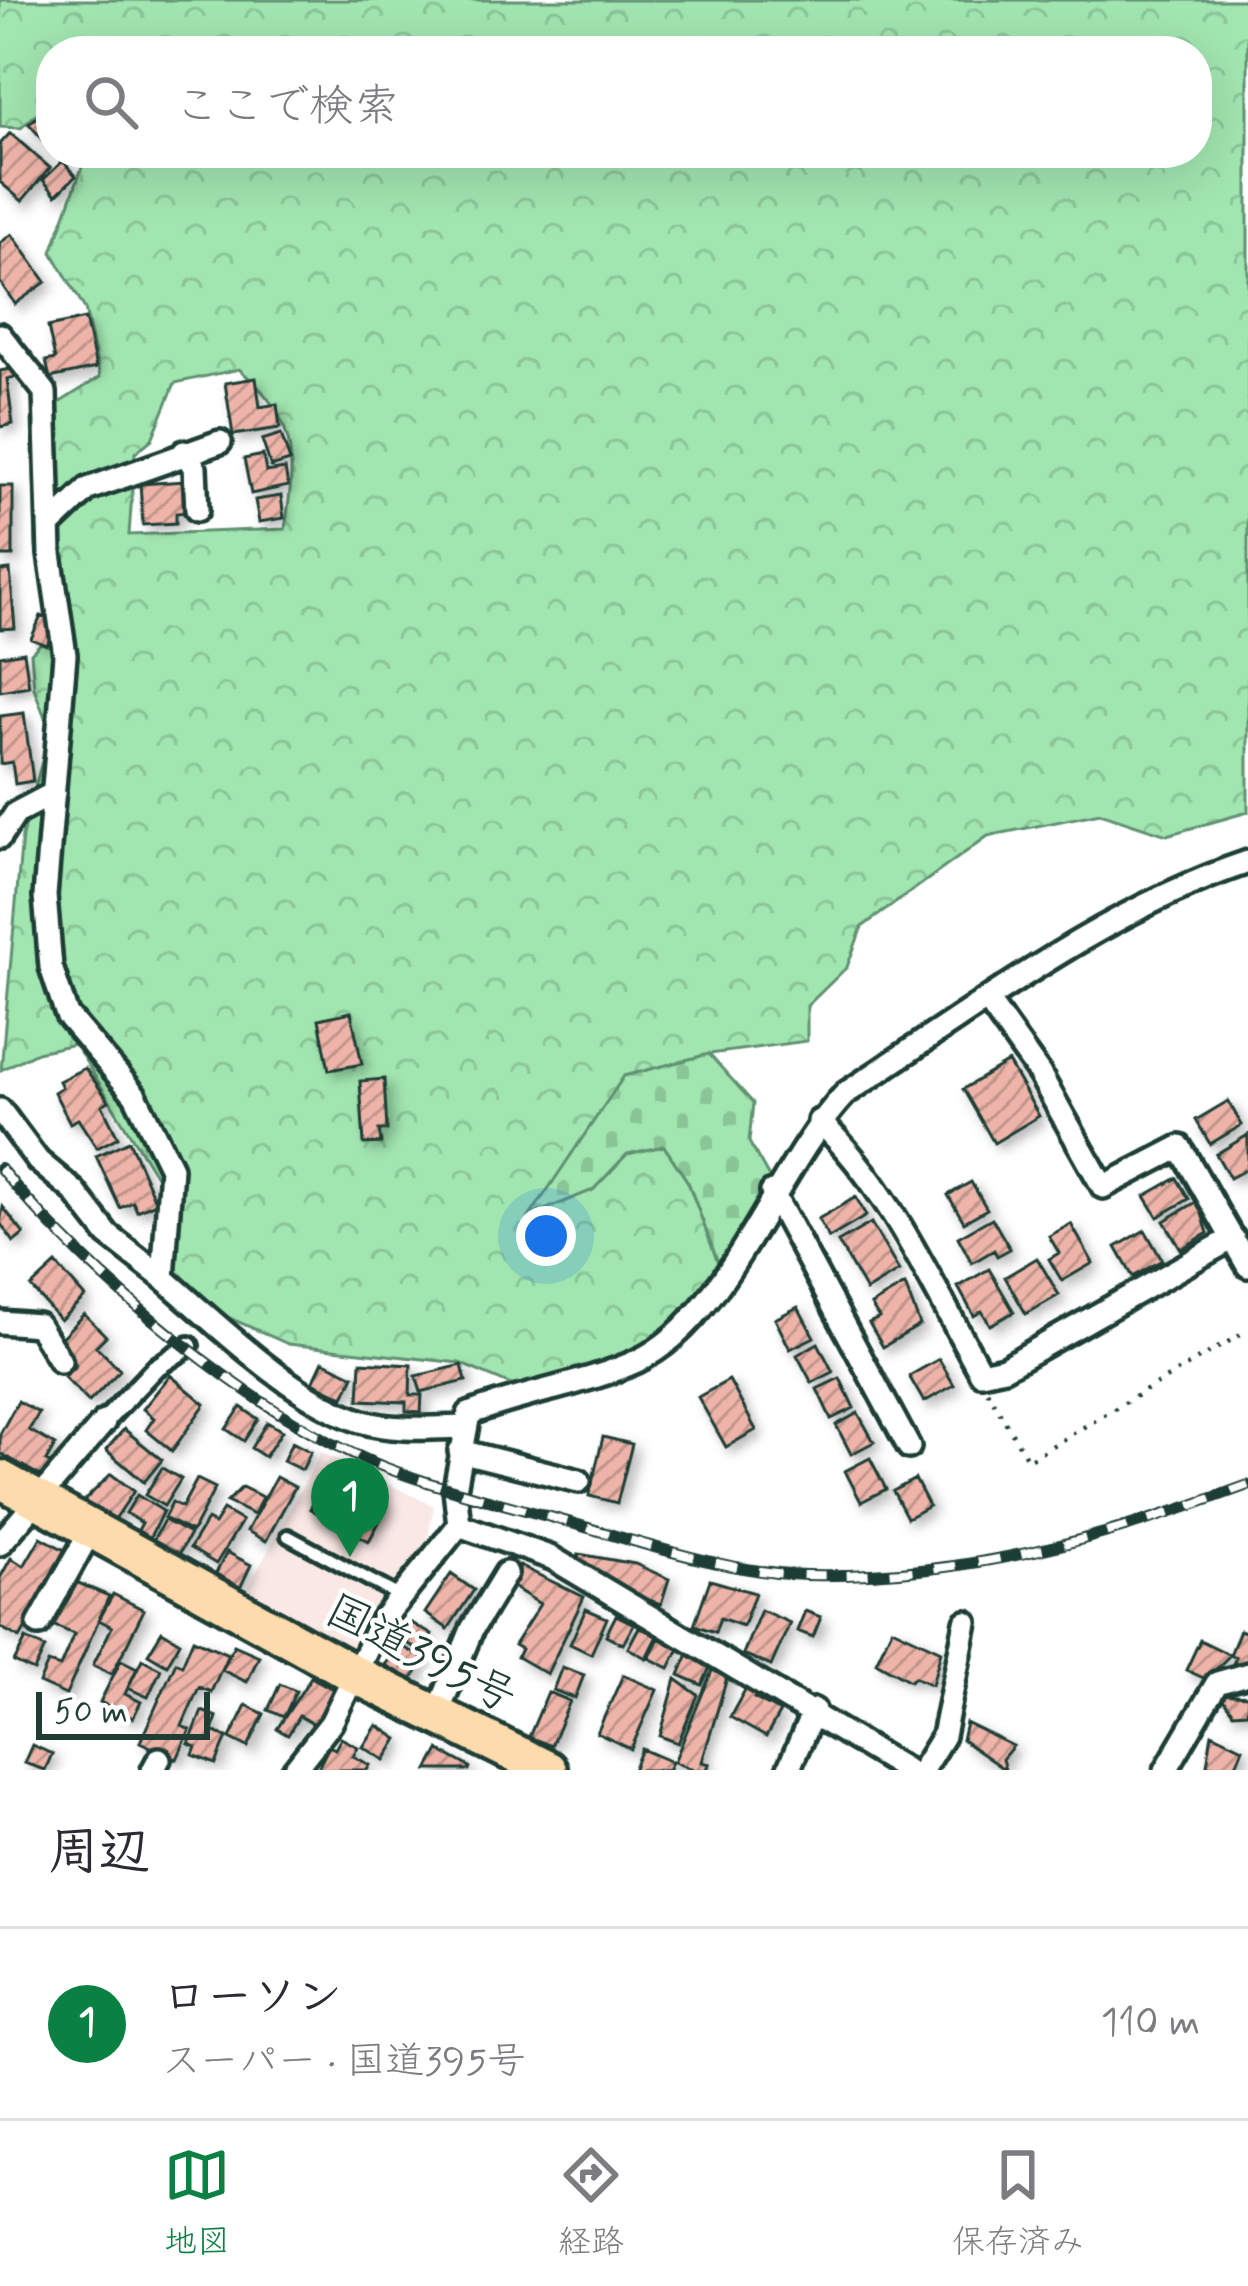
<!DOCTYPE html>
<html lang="ja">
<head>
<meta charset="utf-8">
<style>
	:root { --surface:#fff; --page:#f2f2f3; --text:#2b2b33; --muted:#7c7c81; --line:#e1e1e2; --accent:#0b8043 }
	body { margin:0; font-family:Mynerve,"Klee One",sans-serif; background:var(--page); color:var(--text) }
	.scale { position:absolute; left:36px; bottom:30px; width:174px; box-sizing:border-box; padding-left:12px; border:6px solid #1f3d34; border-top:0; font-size:33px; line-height:42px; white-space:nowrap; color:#1f3d34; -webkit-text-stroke:9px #fff; paint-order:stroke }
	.you { position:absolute; left:546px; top:1236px; width:42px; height:42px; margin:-30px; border:9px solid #fff; border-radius:50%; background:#1a73e8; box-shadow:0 0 0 18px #1a73e833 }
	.badge { display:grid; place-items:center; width:78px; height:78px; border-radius:50%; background:var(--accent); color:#fff; font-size:39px; font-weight:700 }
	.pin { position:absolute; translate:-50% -99px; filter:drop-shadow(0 3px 6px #0008) }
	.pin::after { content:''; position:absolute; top:63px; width:42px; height:36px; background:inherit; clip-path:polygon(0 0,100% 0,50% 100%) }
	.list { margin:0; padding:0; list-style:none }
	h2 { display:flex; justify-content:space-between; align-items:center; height:156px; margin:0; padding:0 48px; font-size:51px }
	h2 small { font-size:39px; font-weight:400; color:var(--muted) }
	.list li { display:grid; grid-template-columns:78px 1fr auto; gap:36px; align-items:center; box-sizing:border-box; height:192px; padding:0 48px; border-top:3px solid var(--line) }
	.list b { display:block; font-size:45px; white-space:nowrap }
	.list p { margin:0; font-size:39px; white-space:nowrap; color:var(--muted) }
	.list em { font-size:39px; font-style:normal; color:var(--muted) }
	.icon { flex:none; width:66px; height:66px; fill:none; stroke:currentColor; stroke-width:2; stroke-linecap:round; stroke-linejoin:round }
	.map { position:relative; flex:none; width:1248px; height:1770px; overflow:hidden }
	.search { position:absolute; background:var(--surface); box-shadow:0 12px 48px #0002; left:36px; right:36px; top:36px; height:132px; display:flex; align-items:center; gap:30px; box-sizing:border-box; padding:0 42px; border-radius:48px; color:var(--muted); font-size:45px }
	.sheet { height:348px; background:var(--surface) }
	nav { display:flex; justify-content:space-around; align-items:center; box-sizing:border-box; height:168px; border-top:3px solid var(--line); background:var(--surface); font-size:33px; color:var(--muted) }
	nav a { display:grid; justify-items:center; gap:6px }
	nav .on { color:var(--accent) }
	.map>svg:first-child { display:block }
	.built { fill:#fae8e5 }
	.forest { fill:url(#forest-crowns); stroke:#609172; stroke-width:3; fill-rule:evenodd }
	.cemetery { fill:url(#cemetery-stones); stroke:#609172; stroke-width:3 }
	.building { fill:url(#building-hatch); stroke:#1f3d34; stroke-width:3; filter:url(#shadow) }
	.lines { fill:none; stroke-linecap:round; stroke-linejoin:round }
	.service-casing { stroke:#1f3d34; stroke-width:20 }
	.pedestrian-casing { stroke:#1f3d34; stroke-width:26 }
	.minor-casing { stroke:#1f3d34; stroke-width:30 }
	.trunk-casing { stroke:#1f3d34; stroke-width:45 }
	.path { stroke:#1f3d34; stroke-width:4.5; stroke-dasharray:3 9; stroke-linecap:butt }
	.service { stroke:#fff; stroke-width:10 }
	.pedestrian { stroke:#fff; stroke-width:16 }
	.minor { stroke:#fff; stroke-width:21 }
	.trunk { stroke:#fddbac; stroke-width:36 }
	.rail-casing { stroke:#1f3d34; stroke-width:12 }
	.rail { stroke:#fff; stroke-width:8; stroke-dasharray:22; stroke-linecap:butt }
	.labels { text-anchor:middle; stroke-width:9; stroke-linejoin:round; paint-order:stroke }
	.street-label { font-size:45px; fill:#1f3d34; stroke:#fff }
</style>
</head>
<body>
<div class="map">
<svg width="1248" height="1770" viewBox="0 0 1248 1770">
	<defs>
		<pattern id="forest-crowns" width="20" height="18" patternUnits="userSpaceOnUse" patternTransform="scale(3)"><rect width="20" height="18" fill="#a1e5b0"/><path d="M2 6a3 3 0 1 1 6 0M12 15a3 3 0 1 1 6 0" fill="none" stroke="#8ac598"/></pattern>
		<pattern id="cemetery-stones" width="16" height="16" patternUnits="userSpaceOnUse" patternTransform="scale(3)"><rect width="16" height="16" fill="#a1e5b0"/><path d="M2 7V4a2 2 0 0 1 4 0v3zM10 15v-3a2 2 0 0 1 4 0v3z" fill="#8ac598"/></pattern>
		<pattern id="building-hatch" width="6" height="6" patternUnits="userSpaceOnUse" patternTransform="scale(3)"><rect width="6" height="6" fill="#eeb4a9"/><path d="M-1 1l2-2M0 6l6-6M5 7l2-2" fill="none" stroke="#c0948a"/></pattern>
		<filter id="shadow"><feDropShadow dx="6" dy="6" stdDeviation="6" flood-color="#0004"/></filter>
	</defs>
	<rect width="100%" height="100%" fill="#fff"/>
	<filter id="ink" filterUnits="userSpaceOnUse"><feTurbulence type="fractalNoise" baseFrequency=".00833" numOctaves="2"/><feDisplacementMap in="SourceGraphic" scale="24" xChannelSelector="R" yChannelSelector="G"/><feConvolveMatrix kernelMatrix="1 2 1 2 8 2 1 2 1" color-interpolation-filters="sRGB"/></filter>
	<g filter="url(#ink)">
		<path class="built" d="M321,1452L434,1506L424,1555L350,1647L247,1590Z"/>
		<path class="forest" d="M0,0H1248V812L1167,835L1100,813L988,836L862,927L847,967L807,1006V1041L710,1054L624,1076L593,1190L627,1154L664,1145L688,1182L719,1265L676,1325L657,1365L511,1385L459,1363L288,1344L221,1314L178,1272L156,1176L75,1044L37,1052L1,1070L22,836L50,731L34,688L31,653L63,621L36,548L32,420L100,377L85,309L52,252L87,153H1197V51H51V101L21,128L0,127ZM239,369C298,419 296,457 285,529L129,535L135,453L152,439L175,383Z"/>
		<path class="cemetery" d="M709,1054L753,1103L749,1142L770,1179L719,1265L688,1182L664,1146L627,1154L593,1190L530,1216L624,1076Z"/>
		<path class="building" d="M50,106L51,108V149L29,124Z
			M10,133L50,168L22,201L0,182V144Z
			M63,161L76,176L56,195L43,180Z
			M12,234L46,282L15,304L0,282V243Z
			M85,319L96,368L50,378L46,361L55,359L48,327Z
			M14,368L16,377L7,379L13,424L0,427V371Z
			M256,378L260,407L277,404L280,428L233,435L225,383Z
			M281,434L290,461L271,467L262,440Z
			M263,455L266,472L285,469L288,486L251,494L244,459Z
			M185,481L187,512L176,513V523L143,525L140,484Z
			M0,486H13V556H0Z
			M281,496L284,518L259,522L255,500Z
			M10,570L15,628L0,629V571Z
			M41,616L56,622L47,645L31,639Z
			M24,652L29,686L0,691V656Z
			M24,713L33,781L15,784L12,762L0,764V716Z
			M351,1012L362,1064L329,1070L319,1019Z
			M1008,1062L1039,1116L994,1143L963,1089Z
			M85,1068L109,1101L102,1105L118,1137L97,1148L78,1119L70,1123L54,1092L62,1087L59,1081Z
			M384,1079L387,1130H379L381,1143L364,1144L360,1081Z
			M1228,1101L1242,1125L1210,1144L1196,1120Z
			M1248,1135V1168L1230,1178L1216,1154Z
			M129,1141L156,1203L137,1211L133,1202L120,1208L96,1156Z
			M1177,1178L1189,1199L1158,1217L1145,1196Z
			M971,1182L987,1209L964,1222L948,1195Z
			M856,1197L866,1216L829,1238L818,1219Z
			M1198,1201L1208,1233L1181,1249L1164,1221Z
			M3,1207L24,1234L14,1242L0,1223Z
			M992,1218L1010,1249L997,1256L994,1250L972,1263L958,1237Z
			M871,1223L899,1271L866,1291L838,1242Z
			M1071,1224L1093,1263L1062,1281L1049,1259L1059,1253L1049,1236Z
			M1145,1230L1162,1260L1133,1277L1116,1247Z
			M1037,1258L1059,1295L1026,1314L1005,1277Z
			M56,1264L85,1297L60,1320L31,1287Z
			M989,1269L1014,1312L990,1325L982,1311L974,1316L958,1287Z
			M905,1285L920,1325L883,1347L869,1323L879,1318L871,1305Z
			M798,1307L814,1337L790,1349L775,1319Z
			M84,1314L106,1336L96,1346L120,1370L89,1402L64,1377L76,1365L55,1344Z
			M818,1343L833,1372L812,1383L797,1355Z
			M939,1359L954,1385L924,1402L909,1376Z
			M323,1361L354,1376L344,1397L313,1382Z
			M361,1362L411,1365L410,1395H422L421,1412L406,1411V1402L359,1400Z
			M462,1365L466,1381L421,1392L416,1376Z
			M170,1375L205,1404L172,1451L146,1430L154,1418L143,1409Z
			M840,1378L854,1408L831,1419L817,1389Z
			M729,1380L756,1430L726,1447L698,1397Z
			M18,1401L39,1413L29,1430L55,1445L46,1461L53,1465L46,1479L0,1453V1434Z
			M241,1407L258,1419L244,1441L226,1429Z
			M858,1413L874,1442L851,1454L836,1425Z
			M267,1422L282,1431L265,1457L251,1448Z
			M124,1429L162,1460L144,1482L106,1450Z
			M603,1437L632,1444L617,1503L589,1496Z
			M292,1442L311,1452L302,1470L283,1461Z
			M870,1458L886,1489L861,1502L845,1471Z
			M162,1468L181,1479L164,1506L145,1495Z
			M329,1473L388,1505L369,1541L310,1509Z
			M111,1474L134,1491L111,1525L81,1504Z
			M276,1477L295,1487L266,1541L247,1531Z
			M197,1479L215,1488L192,1532L164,1518L172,1502L182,1507Z
			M915,1479L929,1506L907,1518L893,1491Z
			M242,1487L262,1497L254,1515L227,1502Z
			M137,1495L163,1511L149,1539L137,1532L142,1523L126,1513Z
			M223,1510L242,1521L216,1564L190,1548L207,1520L214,1524Z
			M164,1520L190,1534L178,1556L152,1542Z
			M41,1537L68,1552L20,1638L0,1627V1578L11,1558L24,1566Z
			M227,1552L251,1565L240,1588L215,1575Z
			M579,1554L635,1564L669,1579L661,1604L619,1590L577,1563Z
			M520,1566L584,1597L547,1674L517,1657L521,1649L514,1645L540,1604L510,1585Z
			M451,1574L474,1590L448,1629L425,1613Z
			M69,1579L109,1596L66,1695L39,1683L48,1663L60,1667L74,1634L50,1624Z
			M710,1580L755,1593L743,1626L720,1618L715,1632L694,1625Z
			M113,1594L144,1610L112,1674L93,1665L112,1627L99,1620Z
			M586,1609L607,1618L591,1654L570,1644Z
			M761,1610L790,1623L771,1666L743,1654Z
			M805,1611L821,1617L813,1637L797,1631Z
			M616,1615L634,1624L623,1644L606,1635Z
			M412,1623L432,1635L422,1652L402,1640Z
			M639,1627L657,1636L646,1658L628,1648Z
			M892,1628L941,1651L932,1685L914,1677L910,1681L876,1662Z
			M1240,1630L1248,1633V1672L1232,1666L1236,1657L1230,1655Z
			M162,1631L180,1642L167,1665L148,1654Z
			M659,1638L679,1649L669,1668L649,1658Z
			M26,1639L45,1648L34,1671L14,1662Z
			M193,1639L228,1654L211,1692L199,1687L182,1726L190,1730L177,1759L140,1742L176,1662L182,1665Z
			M1200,1640L1230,1655L1206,1679L1186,1670Z
			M397,1643L424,1659L412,1680L385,1665Z
			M234,1645L259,1656L247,1682L222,1670Z
			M688,1654L711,1665L702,1685L679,1675Z
			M142,1659L161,1669L148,1697L128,1688Z
			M121,1660L137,1668L125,1694L141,1702L133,1718L100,1702Z
			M714,1666L729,1671L702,1762L710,1764L706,1770H693L674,1762Z
			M562,1667L584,1675L575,1698L553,1690Z
			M623,1675L657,1690L631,1749L597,1733Z
			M311,1677L340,1693L320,1728L299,1716L288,1735L277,1729Z
			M676,1679L698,1695L678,1743L660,1736Z
			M749,1683L758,1689L754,1698L780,1712L766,1737L730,1717Z
			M280,1684L296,1691L284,1717L268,1710Z
			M548,1692L570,1701L551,1746L529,1737Z
			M1219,1694L1248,1696L1247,1712L1233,1713Z
			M246,1705L264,1714L248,1747L230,1738Z
			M202,1711L217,1717L212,1731L227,1737L216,1764L193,1755L196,1747L189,1744Z
			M966,1723L1013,1746L1002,1759L1005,1770L962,1740Z
			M377,1725L398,1739L385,1760L363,1747Z
			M1212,1733L1243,1748L1234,1770L1207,1765Z
			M341,1738L358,1747L353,1756L370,1765L367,1770H317L329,1746L335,1749Z
			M32,1745L52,1754L45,1770L24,1763Z
			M642,1749L672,1762L668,1770H633Z
			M439,1750L470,1767L469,1770H428Z"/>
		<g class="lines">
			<g class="service-casing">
				<path id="service" d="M288,1536L401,1597"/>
			</g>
			<g class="pedestrian-casing">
				<path id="pedestrian" d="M104,1422L155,1368L189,1346"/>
			</g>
			<g class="minor-casing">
				<path id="minor" d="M0,335L45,392L50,554L65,655L45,896L51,967L67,1015L135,1095L171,1168L163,1278C218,1325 290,1397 360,1421C392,1431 429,1428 463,1427
					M184,452L195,468L197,510
					M49,526L88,489L220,442
					M0,837L16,813L54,793
					M988,1001L1039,1073L1103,1187L1180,1147L1248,1266
					M0,1110L38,1161L74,1191L108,1235L163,1278
					M819,1121C891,1189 933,1288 981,1373L1004,1368L1233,1238
					M772,1192L909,1447
					M0,1322L38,1325L60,1361
					M460,1451L579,1481
					M459,1525L552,1558L906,1770
					M0,1544L104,1422
					M39,1624L92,1528
					M437,1715L472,1629L506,1573
					M153,1770L159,1759
					M294,1770L331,1723L380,1623L459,1525L455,1489L469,1414C522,1393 587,1384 637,1361C727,1320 776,1166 846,1093C975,1009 1102,911 1248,862
					M788,1770L814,1710
					M922,1770L943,1736L966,1622
					M1166,1770L1217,1683L1248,1674"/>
			</g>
			<g class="trunk-casing">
				<path id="trunk" d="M0,1479L358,1676L548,1770"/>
			</g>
			<path class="path" d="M987,1391L1028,1460L1248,1330"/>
			<use href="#service" class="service"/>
			<use href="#pedestrian" class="pedestrian"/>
			<use href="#minor" class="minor"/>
			<use href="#trunk" class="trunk"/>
			<g class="rail-casing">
				<path id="rail" d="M0,1168C90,1277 252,1415 384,1467C449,1492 519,1507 585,1527C655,1547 733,1573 806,1575C966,1578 1100,1540 1248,1485"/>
			</g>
			<use href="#rail" class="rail"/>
		</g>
	</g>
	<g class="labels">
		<g class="street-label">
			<text transform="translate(422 1652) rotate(27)" y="16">国道395号</text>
		</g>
	</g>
</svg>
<div class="scale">50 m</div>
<div class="you"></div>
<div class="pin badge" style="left:350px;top:1557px">1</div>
<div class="search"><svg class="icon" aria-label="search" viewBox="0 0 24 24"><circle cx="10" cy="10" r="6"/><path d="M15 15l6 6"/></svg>ここで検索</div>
</div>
<section class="sheet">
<h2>周辺<small></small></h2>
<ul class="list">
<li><span class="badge">1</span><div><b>ローソン</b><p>スーパー · 国道395号</p></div><em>110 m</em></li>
</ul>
</section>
<nav>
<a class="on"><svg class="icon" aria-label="map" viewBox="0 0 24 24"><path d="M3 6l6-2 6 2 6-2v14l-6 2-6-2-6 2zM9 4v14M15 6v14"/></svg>地図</a>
<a><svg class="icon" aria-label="directions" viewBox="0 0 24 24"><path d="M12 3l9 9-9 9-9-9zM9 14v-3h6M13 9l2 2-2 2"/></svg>経路</a>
<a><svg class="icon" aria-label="saved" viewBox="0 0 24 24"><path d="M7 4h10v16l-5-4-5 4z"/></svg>保存済み</a>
</nav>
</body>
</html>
